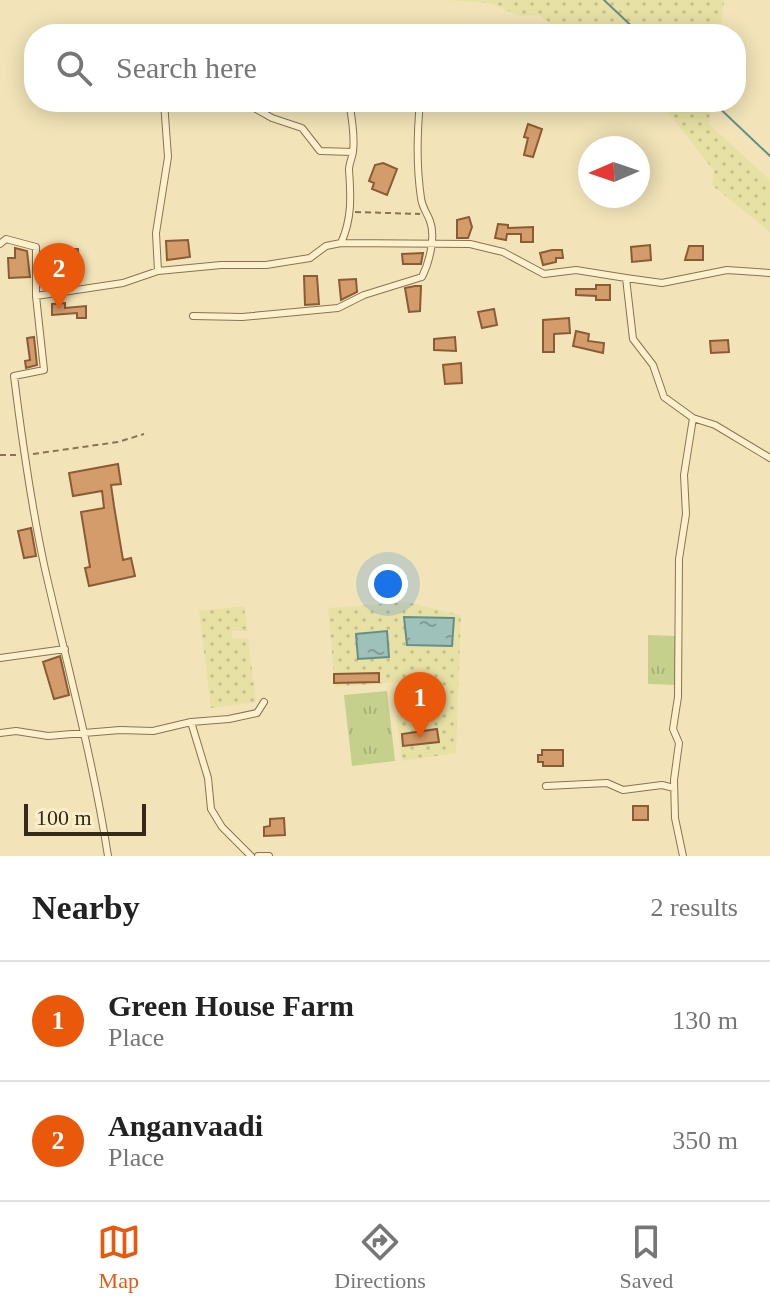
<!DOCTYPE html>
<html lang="en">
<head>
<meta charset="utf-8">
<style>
	:root { --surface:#fff; --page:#f2f2f2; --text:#222; --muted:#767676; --line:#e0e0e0; --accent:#ea580c }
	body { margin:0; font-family:"Times New Roman",serif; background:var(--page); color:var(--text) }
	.compass { position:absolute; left:578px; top:136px; width:72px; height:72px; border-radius:50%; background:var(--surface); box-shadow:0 4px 20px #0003; rotate:268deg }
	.scale { position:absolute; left:24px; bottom:20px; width:122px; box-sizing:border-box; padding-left:8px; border:4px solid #362919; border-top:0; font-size:22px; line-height:28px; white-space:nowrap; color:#362919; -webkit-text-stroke:6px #f9eec8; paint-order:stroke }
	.you { position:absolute; left:388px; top:584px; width:28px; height:28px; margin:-20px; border:6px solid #fff; border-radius:50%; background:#1a73e8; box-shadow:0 0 0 12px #1a73e833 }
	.badge { display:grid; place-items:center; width:52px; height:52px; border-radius:50%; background:var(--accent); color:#fff; font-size:26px; font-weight:700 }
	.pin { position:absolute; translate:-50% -66px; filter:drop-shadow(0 2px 4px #0008) }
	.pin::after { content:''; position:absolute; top:42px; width:28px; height:24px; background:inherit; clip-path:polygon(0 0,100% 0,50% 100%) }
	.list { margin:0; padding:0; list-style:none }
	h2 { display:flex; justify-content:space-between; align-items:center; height:104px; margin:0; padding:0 32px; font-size:34px }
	h2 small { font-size:26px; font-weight:400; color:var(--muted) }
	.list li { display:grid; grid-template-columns:52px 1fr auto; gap:24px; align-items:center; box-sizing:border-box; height:120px; padding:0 32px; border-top:2px solid var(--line) }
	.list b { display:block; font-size:30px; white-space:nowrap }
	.list p { margin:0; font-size:26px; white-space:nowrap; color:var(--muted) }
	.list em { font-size:26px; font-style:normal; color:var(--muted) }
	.icon { flex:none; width:44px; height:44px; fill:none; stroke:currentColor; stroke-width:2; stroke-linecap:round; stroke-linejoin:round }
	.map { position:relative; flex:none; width:770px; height:856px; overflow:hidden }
	.search { position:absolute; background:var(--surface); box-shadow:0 4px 20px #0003; left:24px; right:24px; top:24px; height:88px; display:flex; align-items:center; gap:20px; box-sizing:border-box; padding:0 28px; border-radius:32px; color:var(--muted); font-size:30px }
	.sheet { height:344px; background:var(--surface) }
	nav { display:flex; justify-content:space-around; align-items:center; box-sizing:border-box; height:112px; border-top:2px solid var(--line); background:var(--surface); font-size:22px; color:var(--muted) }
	nav a { display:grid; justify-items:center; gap:4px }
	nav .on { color:var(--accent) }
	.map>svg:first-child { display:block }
	.farmland { fill:url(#farmland-dots) }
	.park { fill:url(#park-tufts) }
	.water { fill:url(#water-ripples); stroke:#658f87; stroke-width:2 }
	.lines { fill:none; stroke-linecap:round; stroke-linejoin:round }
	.stream { stroke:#658f87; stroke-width:2 }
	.building { fill:#d49c6a; stroke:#8a5c36; stroke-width:2 }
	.minor-casing { stroke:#897352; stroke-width:8 }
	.path { stroke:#897352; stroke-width:2; stroke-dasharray:6 4; stroke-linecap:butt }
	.minor { stroke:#fcf1cc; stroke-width:6 }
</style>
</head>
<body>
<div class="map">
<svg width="770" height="856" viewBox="0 0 770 856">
	<defs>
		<pattern id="farmland-dots" width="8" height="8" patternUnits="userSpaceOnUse" patternTransform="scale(2)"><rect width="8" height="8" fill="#e8e1a5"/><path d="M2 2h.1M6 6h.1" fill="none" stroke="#c8c18d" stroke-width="1.8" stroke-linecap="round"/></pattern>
		<pattern id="park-tufts" width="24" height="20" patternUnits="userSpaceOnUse" patternTransform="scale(2)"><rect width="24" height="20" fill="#c4d08c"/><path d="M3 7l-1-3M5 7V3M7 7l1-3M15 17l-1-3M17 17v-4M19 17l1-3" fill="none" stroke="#a9b378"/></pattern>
		<pattern id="water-ripples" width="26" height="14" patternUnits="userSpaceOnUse" patternTransform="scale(2)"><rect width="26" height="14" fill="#9ec1b9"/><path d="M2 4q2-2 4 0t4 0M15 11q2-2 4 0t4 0" fill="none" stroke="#829d96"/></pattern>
	</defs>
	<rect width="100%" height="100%" fill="#f2e4b8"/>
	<path class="farmland" d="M447,0H724L720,34H565L539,15L520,16L489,3Z
		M660,102H711L709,124L770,180V232L712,185L714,171Z
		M406,602L461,615L456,753L402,761L397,722L400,682L335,687L328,608Z
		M244,606L248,631H232V638H248L256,702L211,708L199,611Z"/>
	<path class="park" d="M648,635L677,636L676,685L648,684Z
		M387,691L395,761L352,766L344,695Z"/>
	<path class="water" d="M404,617L454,618L452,646L407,645Z
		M387,631L389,657L358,659L356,634Z"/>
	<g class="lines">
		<path class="stream" d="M604,0L640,34
			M713,102L770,156"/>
	</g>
	<path class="building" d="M528,124L542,129L533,157L524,155L528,138L524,137Z
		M383,163L397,169L387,195L372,189L374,183L369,181L375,165Z
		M469,217L472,227L468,238H457V220Z
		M498,224L508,225V228L533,227V242H521V234H507L506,240L495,238Z
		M188,240L190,257L167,260L166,241Z
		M650,245L651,260L632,262L631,247Z
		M689,246H703V260H685Z
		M15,248L27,251L30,277L9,278L8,258H15Z
		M65,249H78L79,270L42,275V262L66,263Z
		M552,250H562L563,258H556V262L543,265L540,253Z
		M423,253L421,264H403L402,254Z
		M304,276H317L319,304L305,305Z
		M356,279L357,292L341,300L339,280Z
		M596,285H610V300H596V296L576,295V289H596Z
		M415,286H421L420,311L409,312L405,288Z
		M65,303V308L86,306V318H77V313L52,315V304Z
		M494,309L497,325L482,328L478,312Z
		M569,318L570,333L554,334V352H543V320Z
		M576,331L589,334L588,341L604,343L603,353L573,346Z
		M34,337L37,365L26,368L25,361L30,360L27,338Z
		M455,337L456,351L434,350V339Z
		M728,340L729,352L711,353L710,341Z
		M461,363L462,383L445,384L443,365Z
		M118,464L121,484L111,485L114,506L123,560L131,558L135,576L89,586L85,568L90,567L81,512L104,508L102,491L73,496L69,473Z
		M31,528L36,556L24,558L18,531Z
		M60,656L69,695L54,699L43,662Z
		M379,673V682L334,683V674Z
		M437,729L439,742L403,746L402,734Z
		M542,750H563V766H543V762H538V755H542Z
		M633,806H648V820H633Z
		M284,818L285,835L264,836V827L270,826V819Z"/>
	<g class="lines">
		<g class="minor-casing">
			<path id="minor" d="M244,102L272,118L302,128L320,151L353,152
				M341,243C352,219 351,197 349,170C349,164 352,158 353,152C355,136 352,118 349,102
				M0,244L6,239L36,247V296L44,370L14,376C22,440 31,505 45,569C67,665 93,759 108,856
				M158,271L156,233L168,157L164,102
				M626,278L662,283L727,270L770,273
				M36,296L123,283L158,271L221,265H266L310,258L326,246L341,243L470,244L503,252L544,274L576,270L626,278L633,339L653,365L664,397L693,418L684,475L686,514L679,559L678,697L673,729L679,743L674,780L675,818L683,856
				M193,316L242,317L338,308L364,295L422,277C429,263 436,237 430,221C427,213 422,207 421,198C416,165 417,134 420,102
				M693,418L715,425L770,458
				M0,658L65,649
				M191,722L208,778L211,809L222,827L251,856
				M0,733L16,731L48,736L120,730L153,731L191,722L229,719L257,713L264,702
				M546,786L607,783L623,790L662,785L674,788
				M258,856H269"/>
		</g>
		<path class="path" d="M355,212L420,214
			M33,454L118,442L144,434
			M0,455H19"/>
		<use href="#minor" class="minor"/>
	</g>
</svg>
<svg class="compass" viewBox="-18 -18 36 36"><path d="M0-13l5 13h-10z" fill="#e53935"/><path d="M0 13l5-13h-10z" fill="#767676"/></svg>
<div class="scale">100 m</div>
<div class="you"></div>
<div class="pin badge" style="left:420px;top:738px">1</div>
<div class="pin badge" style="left:59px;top:309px">2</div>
<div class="search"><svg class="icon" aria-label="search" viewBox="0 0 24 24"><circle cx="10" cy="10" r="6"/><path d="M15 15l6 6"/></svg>Search here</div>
</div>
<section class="sheet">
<h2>Nearby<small>2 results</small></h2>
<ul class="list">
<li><span class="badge">1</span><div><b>Green House Farm</b><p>Place</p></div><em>130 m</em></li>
<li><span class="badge">2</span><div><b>Anganvaadi</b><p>Place</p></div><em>350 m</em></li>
</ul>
</section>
<nav>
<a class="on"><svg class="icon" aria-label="map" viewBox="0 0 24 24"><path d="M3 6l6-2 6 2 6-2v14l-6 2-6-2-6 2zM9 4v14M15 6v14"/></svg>Map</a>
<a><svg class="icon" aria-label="directions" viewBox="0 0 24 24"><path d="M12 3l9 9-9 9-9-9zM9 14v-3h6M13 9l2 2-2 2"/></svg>Directions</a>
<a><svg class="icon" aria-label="saved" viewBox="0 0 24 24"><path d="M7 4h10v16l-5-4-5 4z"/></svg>Saved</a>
</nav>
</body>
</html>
